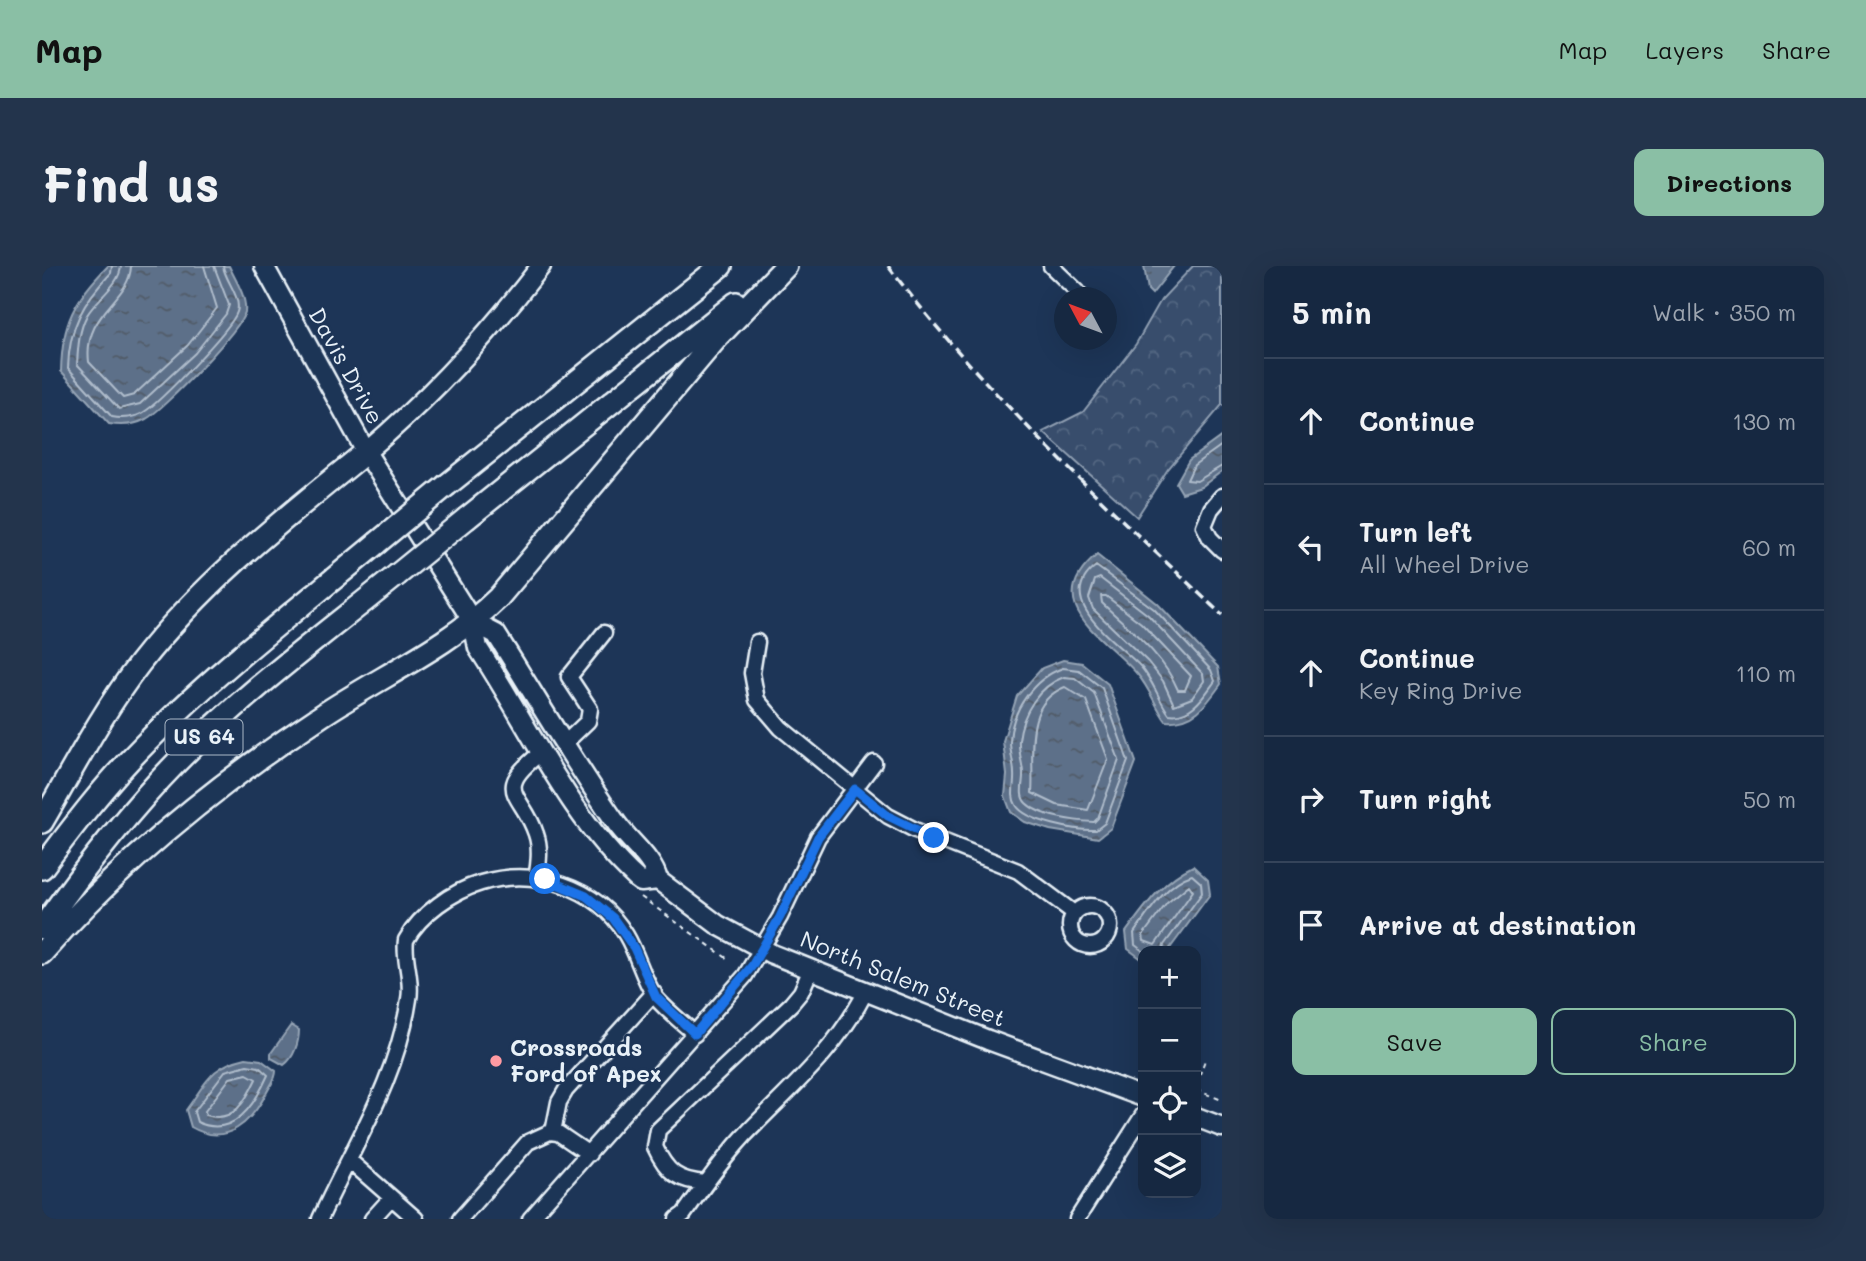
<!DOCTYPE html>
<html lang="en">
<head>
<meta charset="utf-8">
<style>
	:root { --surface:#162841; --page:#23344c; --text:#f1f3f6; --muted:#9ea6b1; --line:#35445a; --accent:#8abfa5 }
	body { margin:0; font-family:Mali,sans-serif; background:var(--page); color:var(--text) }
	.controls { position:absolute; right:21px; bottom:21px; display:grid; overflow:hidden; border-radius:14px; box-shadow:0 7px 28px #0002 }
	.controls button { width:63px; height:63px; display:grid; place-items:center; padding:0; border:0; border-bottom:2px solid var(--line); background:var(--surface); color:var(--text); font:35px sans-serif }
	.compass { position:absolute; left:1012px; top:21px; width:63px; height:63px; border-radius:50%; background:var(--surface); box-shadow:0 7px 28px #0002; rotate:311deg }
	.stop { position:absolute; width:21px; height:21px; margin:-16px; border:5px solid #1a73e8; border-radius:50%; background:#fff }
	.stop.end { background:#1a73e8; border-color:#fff; box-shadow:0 2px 7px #0008 }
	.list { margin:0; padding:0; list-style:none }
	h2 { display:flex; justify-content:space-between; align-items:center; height:91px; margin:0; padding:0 28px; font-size:30px }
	h2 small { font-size:23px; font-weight:400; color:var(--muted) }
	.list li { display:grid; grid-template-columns:46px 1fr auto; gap:21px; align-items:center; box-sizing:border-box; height:126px; padding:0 28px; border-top:2px solid var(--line) }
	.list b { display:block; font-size:26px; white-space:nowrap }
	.list p { margin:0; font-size:23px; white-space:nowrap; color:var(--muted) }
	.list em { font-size:23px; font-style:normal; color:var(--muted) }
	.actions { display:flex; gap:14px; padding:21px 28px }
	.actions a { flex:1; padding:16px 0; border:2px solid var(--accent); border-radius:14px; text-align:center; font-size:24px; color:var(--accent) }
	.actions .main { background:var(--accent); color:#111 }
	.icon { flex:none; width:38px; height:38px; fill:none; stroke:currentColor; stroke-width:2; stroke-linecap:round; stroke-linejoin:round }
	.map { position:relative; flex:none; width:1180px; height:953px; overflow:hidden; border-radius:14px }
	header { display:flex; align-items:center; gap:42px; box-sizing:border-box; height:98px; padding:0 35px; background:var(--accent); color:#111 }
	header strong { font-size:33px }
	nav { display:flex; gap:38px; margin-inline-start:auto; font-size:24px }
	.intro { display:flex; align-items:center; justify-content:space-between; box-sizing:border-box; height:168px; padding:0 42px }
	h1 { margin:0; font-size:49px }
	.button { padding:18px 32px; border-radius:14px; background:var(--accent); color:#111; font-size:24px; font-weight:700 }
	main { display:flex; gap:42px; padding:0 42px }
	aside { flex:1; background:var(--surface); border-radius:14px; box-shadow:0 7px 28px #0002 }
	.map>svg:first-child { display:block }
	.forest { fill:url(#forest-crowns); stroke:#909fb2; stroke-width:2 }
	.water { fill:url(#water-ripples); stroke:#95a4b5; stroke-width:2 }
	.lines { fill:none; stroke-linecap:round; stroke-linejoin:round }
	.shore { stroke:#b0bdcc; stroke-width:2 }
	.minor-casing { stroke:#e8f1f8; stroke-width:19 }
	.major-casing { stroke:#e8f1f8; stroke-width:23 }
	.highway-casing { stroke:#e8f1f8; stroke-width:26 }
	.path { stroke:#e8f1f8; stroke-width:2; stroke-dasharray:5 5; stroke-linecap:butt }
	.minor { stroke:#1d3557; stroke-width:14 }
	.major { stroke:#1d3557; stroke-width:18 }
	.highway { stroke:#1d3557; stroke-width:21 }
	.rail { stroke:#e8f1f8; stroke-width:3.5; stroke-dasharray:10 5; stroke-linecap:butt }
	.highway-bridge-casing { stroke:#e8f1f8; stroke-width:26; stroke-linecap:butt }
	.highway-bridge { stroke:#1d3557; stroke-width:21 }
	.route { stroke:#1a73e8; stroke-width:9 }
	.poi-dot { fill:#ff9aa2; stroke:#1d3557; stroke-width:2.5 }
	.labels { text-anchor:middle; stroke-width:5; stroke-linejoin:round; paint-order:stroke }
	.shield { fill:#1d3557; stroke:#abb9c8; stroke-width:2 }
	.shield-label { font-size:21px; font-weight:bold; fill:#e8f1f8 }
	.street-label { font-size:23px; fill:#e8f1f8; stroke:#1d3557 }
	.poi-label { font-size:23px; font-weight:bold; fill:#e8f1f8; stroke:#1d3557; text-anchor:start }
</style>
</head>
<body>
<header>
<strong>Map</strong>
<nav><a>Map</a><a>Layers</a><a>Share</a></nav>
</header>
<div class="intro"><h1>Find us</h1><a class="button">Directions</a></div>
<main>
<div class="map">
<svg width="1180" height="953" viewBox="0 0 1180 953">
	<defs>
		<pattern id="forest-crowns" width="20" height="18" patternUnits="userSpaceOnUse" patternTransform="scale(1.75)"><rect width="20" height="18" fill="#374d6c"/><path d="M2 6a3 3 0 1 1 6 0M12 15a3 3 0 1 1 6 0" fill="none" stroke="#546782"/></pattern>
		<pattern id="water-ripples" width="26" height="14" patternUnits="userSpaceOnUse" patternTransform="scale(1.75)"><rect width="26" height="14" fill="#5d7089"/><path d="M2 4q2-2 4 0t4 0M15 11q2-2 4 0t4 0" fill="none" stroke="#505a66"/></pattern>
	</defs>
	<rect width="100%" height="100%" fill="#1d3557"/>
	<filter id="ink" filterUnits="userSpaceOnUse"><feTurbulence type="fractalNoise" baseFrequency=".0143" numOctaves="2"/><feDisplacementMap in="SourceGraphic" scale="14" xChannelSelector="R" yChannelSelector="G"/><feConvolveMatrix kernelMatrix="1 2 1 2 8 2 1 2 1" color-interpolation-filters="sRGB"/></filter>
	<g filter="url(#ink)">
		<path class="forest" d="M1151,0H1180V139L1126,203L1095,251L1001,166L1041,146L1094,78L1119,34Z"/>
		<path class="water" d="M66,0H187C193,13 205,31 203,46C199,63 121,144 104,153C93,159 80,160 67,158L19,105C20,57 32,34 66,0Z
			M1102,0H1132L1110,28L1106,24Z
			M1180,170V205L1159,221L1140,227L1134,217L1147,194Z
			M1055,289L1116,338L1176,401L1179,418C1164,439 1152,457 1124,455C1113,440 1108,423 1096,409C1065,372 995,339 1055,289Z
			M1021,394L1040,397L1066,418L1094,496L1069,562L1056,572L1008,564L983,556L969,546L963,530L965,509L961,475L975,430L1000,402Z
			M1151,600L1166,614L1168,628L1126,685H1101V694L1086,683L1084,666C1104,639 1120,615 1151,600Z
			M249,759L257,764C257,776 252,792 242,799L229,792V787Z
			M204,792L219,794L234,805C234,813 229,818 225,826C210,855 185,882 149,861L144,844C165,816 168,800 204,792Z"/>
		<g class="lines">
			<path class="shore" d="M70,0L69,7C41,36 27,61 26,102L70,151C80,153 93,152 102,146C117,137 190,62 195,46C200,32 183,14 181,0
				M79,0C78,19 54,33 45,49C37,64 36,81 35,98L77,143L98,138L153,87L184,48L187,39L172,0
				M89,0C88,35 41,46 47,96L81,132L92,129L146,79L175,42L162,0
				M1180,179L1152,199L1145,214L1155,215L1180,200
				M1054,300L1112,343L1169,404L1173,415C1162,430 1149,452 1127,448C1116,433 1112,416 1099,401C1077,377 1008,335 1054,300Z
				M1058,312L1106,349L1161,408L1162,415L1150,432L1132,439L1121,415L1106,396L1051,343L1047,332L1053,314Z
				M1059,330H1064L1099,357L1149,410L1143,424H1136C1121,388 1087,363 1060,337Z
				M1021,402L1037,404L1060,422L1086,495L1063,557L1054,564C1036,565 984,556 974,539C968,529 973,519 972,508C972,497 968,487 968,476C969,444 992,412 1021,402Z
				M1022,411L1033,412L1052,427L1077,494L1056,552L1052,556C1033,555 998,551 984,537C976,529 982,516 981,506C980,495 976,484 977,474C980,447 997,420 1022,411Z
				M1023,421L1044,434L1066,493L1046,544L1015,539L990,527C993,492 979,438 1023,421Z
				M1147,619L1151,625L1113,679L1102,675L1101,669L1125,637Z
				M1101,685L1093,679L1092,667C1107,646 1124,617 1150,609L1159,617L1160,627L1122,679L1121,685
				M205,799L217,801L226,809C213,838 192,873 155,856L152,846L183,805Z
				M205,808L214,813C204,834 192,858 164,849L163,845L188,812Z"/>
			<g class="minor-casing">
				<path id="minor" d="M1009,0L1036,26
					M1180,230L1169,243L1162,260L1168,272L1180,284
					M715,376L710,407L715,434L739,462L846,550L873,564L976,605L1032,647
					M523,477L546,455L548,443L527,411L562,367
					M494,612C497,597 499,582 494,568C481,527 448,526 500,486
					M1028 660a20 20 0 1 1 40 0a20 20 0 1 1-40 0Z
					M511,866L517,836L524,824L612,727
					M308,895L374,953
					M664,917C636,915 625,907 613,881L616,864L749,738L759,726L769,703
					M278,953C311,880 355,814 367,733C371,713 361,693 364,674C378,648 411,625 439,617C492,601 555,620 584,669C596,689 601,714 614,732C625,745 641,757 653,768
					M330,953L349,932
					M418,953L486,876L508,866L516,867L547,888
					M488,953L703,710L738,651L776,571L832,497
					M635,953L642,948C661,921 680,894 702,870C748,822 793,786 824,725
					M1035,953L1101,849"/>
			</g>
			<g class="major-casing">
				<path id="major" d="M222,0L324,186L431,356L436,382C487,459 526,550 595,613L599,616L616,614
					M324,186C390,130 446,69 499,0
					M431,356L454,368C494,431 532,497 575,558C588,576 611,593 616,614L676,659L730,688L946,774L1101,831
					M1154,851L1180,861"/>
			</g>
			<g class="highway-casing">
				<path id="highway" d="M405,219L679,0
					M425,252L694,37
					M0,556C31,503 60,446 98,397C162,315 244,251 324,186
					M0,602C32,559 64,517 102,479C173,406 256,343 335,277
					M0,662C41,604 85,547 135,496C202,427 281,369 355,309
					M0,687C81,594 177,517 279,450C337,411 406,381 456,332L674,73L744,0"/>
			</g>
			<path class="path" d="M599,631L686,693
				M1154,819L1163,794
				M1154,824L1180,834"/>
			<use href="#minor" class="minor"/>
			<use href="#major" class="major"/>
			<use href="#highway" class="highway"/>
			<path class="rail" d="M846,0C944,129 1063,238 1180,349"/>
			<g class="highway-bridge-casing">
				<path id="highway-bridge" d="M335,277L405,219
					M355,309L425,252"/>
			</g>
			<use href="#highway-bridge" class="highway-bridge"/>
		</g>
	</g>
	<g class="lines" filter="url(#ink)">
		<path class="route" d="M503,613L544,630L571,652L592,682L614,731L653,768L710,700L738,651L776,571L813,523L846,550L892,572"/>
	</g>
	<circle class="poi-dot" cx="454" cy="795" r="7"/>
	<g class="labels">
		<rect class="shield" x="123.5" y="453.5" width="77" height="35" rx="5"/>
		<g class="shield-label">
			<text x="162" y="478">US 64</text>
		</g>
		<g class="street-label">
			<text transform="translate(304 100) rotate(61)" y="8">Davis Drive</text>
			<text transform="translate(861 713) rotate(22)" y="8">North Salem Street</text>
		</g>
		<g class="poi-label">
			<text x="468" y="790">Crossroads<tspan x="468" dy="26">Ford of Apex</tspan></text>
		</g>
	</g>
</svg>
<div class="controls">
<button>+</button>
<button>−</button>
<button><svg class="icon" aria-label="locate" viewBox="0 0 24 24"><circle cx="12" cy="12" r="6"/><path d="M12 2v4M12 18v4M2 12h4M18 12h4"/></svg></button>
<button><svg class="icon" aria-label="layers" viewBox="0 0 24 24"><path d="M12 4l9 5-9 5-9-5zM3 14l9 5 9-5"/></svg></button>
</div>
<svg class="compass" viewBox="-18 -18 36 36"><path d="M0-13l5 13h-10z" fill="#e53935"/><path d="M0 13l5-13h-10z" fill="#9ea6b1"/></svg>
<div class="stop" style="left:503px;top:613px"></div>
<div class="stop end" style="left:892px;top:572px"></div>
</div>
<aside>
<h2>5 min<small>Walk · 350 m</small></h2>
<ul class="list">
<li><svg class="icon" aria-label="ahead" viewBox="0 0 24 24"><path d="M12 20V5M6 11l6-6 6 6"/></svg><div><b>Continue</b></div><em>130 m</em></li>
<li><svg class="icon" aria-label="left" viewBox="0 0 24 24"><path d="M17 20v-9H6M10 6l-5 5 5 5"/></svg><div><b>Turn left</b><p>All Wheel Drive</p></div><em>60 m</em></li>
<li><svg class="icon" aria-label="ahead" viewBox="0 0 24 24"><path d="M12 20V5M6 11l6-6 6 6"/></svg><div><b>Continue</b><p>Key Ring Drive</p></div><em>110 m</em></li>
<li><svg class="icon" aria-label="right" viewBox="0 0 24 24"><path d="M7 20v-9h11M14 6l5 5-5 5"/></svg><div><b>Turn right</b></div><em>50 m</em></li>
<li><svg class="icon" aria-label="arrive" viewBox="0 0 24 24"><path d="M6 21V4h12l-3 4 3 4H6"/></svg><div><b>Arrive at destination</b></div></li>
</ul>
<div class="actions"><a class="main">Save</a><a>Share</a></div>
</aside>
</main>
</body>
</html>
